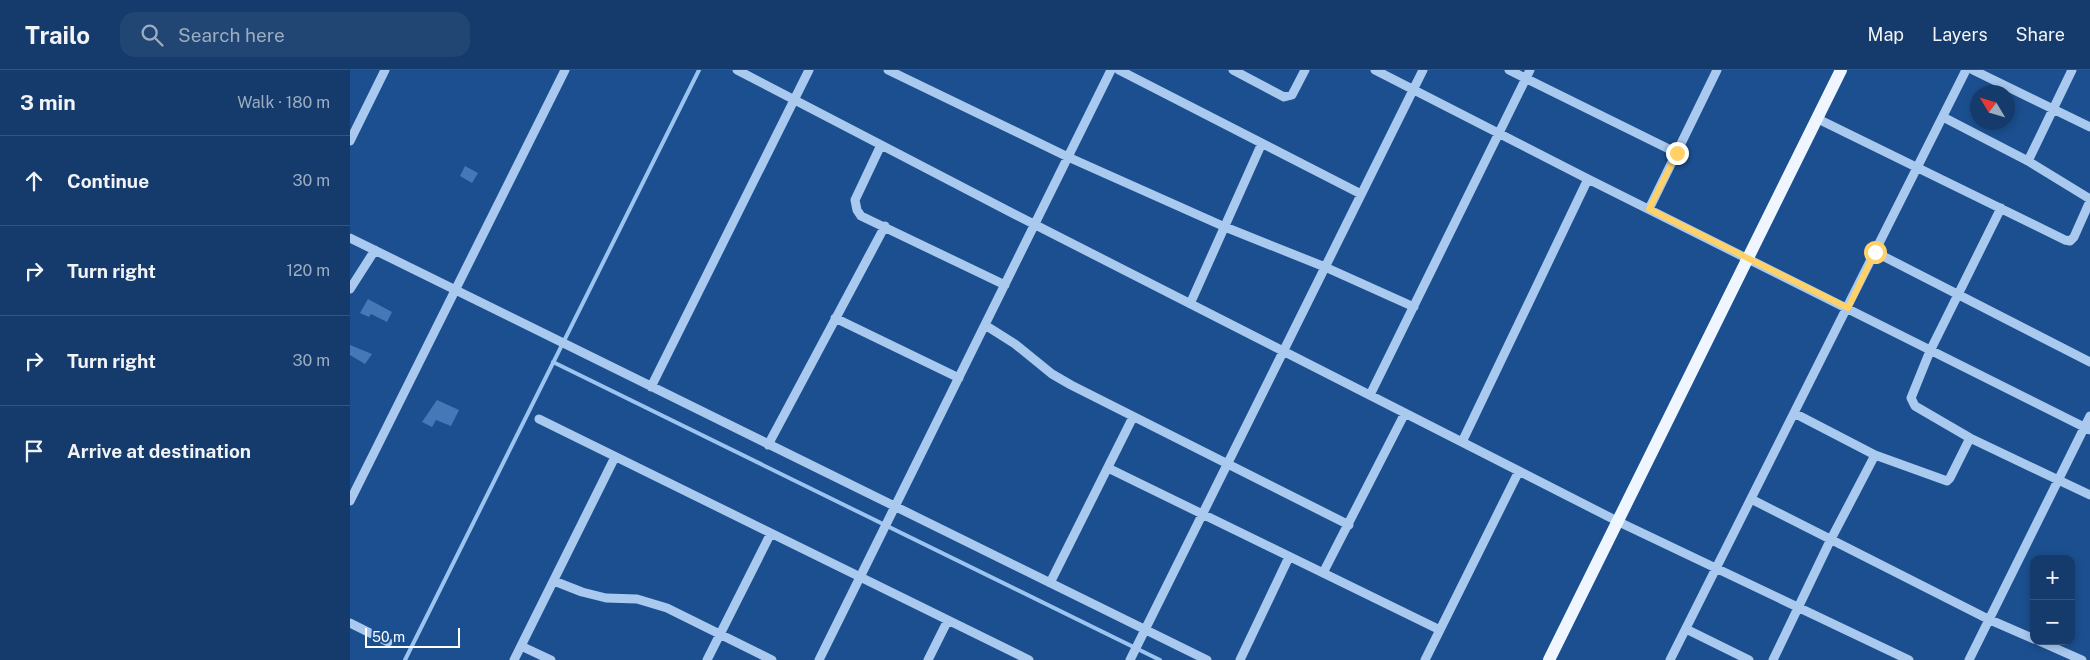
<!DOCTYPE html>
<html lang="en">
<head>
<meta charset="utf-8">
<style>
	:root { --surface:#143b6b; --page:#214673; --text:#f1f3f6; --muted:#9dadc1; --line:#33557e }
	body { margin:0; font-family:"Public Sans",sans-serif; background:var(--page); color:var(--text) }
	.controls { position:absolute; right:15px; bottom:15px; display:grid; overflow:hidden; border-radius:10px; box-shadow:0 2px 8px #0003 }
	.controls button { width:45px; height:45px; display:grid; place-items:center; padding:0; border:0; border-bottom:1px solid var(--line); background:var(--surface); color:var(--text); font:25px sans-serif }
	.compass { position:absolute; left:1620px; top:15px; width:45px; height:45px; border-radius:50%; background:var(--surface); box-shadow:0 2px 8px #0003; rotate:308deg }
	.scale { position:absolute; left:15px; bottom:12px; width:95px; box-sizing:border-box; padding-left:5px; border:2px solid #fff; border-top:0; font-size:14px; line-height:18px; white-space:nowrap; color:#fff; -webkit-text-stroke:4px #1b4f8f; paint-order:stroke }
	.stop { position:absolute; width:15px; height:15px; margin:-11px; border:4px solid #ffd166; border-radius:50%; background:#fff }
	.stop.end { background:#ffd166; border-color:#fff; box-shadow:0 1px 5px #0008 }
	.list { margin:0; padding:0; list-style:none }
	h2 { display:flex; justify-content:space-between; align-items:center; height:65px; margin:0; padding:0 20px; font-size:21px }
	h2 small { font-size:16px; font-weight:400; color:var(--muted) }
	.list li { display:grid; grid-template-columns:32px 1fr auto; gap:15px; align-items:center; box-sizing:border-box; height:90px; padding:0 20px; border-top:1px solid var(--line) }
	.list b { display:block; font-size:19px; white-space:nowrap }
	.list em { font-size:16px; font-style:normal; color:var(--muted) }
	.icon { flex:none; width:28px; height:28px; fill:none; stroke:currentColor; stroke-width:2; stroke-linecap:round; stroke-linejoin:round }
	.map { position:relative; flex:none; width:1740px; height:590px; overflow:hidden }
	header { display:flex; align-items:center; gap:30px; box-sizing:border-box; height:70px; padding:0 25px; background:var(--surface); border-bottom:1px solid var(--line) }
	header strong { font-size:24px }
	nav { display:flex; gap:28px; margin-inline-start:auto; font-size:18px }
	.search { width:350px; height:45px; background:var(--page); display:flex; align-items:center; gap:12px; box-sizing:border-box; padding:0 18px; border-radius:15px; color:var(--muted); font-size:19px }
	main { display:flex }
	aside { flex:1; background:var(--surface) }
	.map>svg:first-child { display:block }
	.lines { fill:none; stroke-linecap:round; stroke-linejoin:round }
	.stream { stroke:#9cc4f0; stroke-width:4 }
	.building { fill:#4478b7 }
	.minor { stroke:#a9c9ee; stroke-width:9 }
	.major { stroke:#f0f6ff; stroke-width:12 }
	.route { stroke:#ffd166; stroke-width:6 }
</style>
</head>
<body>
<header>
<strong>Trailo</strong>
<div class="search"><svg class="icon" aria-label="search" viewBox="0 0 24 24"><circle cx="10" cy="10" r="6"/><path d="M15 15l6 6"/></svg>Search here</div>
<nav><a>Map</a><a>Layers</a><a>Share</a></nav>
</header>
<main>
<aside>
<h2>3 min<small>Walk · 180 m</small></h2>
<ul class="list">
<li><svg class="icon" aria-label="ahead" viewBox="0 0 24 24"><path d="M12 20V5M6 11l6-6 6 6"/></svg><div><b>Continue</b></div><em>30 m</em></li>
<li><svg class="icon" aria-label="right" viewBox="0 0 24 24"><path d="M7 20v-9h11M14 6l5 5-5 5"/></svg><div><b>Turn right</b></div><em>120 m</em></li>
<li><svg class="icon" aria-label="right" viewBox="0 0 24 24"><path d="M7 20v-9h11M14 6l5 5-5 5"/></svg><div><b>Turn right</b></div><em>30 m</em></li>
<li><svg class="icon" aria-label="arrive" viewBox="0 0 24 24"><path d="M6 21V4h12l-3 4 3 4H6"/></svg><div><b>Arrive at destination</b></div></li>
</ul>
</aside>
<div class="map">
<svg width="1740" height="590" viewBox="0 0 1740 590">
	<rect width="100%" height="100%" fill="#1b4f8f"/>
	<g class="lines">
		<path class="stream" d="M203,292L810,590
			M55,590L349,0"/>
	</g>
	<path class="building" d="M115,96L128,103L122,113L110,106Z
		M18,229L42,242L37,252L21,244L19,247L10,243Z
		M0,275L22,284L15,294L0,285Z
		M87,330L109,340L101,356L86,350L82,357L72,352Z"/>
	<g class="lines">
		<path class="minor" d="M387,0L664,144L1269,452L1559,590
			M538,0L718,87L875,157L975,197L1064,237
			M769,0L1011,124
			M883,0L934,27L942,25L955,0
			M1025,0L1238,109L1740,360
			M1159,0L1327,83
			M1623,0L1740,57
			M1722,0L1678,91L1740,129
			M1593,47L1678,91
			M1466,48L1715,170L1720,171L1724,167L1740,131
			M0,71L35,0
			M531,75L505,130L507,140L511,146L655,215
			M1651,138L1580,281L1561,328L1565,336L1620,368L1740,425
			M1299,139L1367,0
			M0,168L857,590
			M1525,182L1740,292
			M0,219L25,180
			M840,234L912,73
			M485,248L609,308
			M635,255L665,274L702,304L721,315L999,455
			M301,317L459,0
			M1020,325L1180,0
			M189,349L679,590
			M1112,372L1238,109
			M418,375L535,156
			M1525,385L1597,411L1600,408L1620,368
			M758,398L1090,560
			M1401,429L1638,549L1684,569
			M0,431L215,0
			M973,503L1055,343
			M204,511L232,522L256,528L287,529L317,538L422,590
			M700,513L783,347
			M0,553L38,572
			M1336,559L1399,590
			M1689,571L1732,590
			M171,576L201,590
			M164,590L265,387
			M357,590L421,463
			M469,590L761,0
			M578,590L598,550
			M780,590L1073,0
			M890,590L939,487
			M1075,590L1169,401
			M1320,590L1616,0
			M1423,590L1480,471L1525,385L1444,343
			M1619,590L1740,346"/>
		<path class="major" d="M1199,590L1491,0"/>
	</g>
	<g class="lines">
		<path class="route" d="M1327,83L1299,139L1498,238L1525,182"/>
	</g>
</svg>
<div class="controls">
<button>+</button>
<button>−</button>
</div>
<svg class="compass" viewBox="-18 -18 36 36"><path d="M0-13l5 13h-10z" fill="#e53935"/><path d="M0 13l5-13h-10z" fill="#9dadc1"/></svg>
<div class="scale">50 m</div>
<div class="stop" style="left:1525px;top:182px"></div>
<div class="stop end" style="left:1327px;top:83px"></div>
</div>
</main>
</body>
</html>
